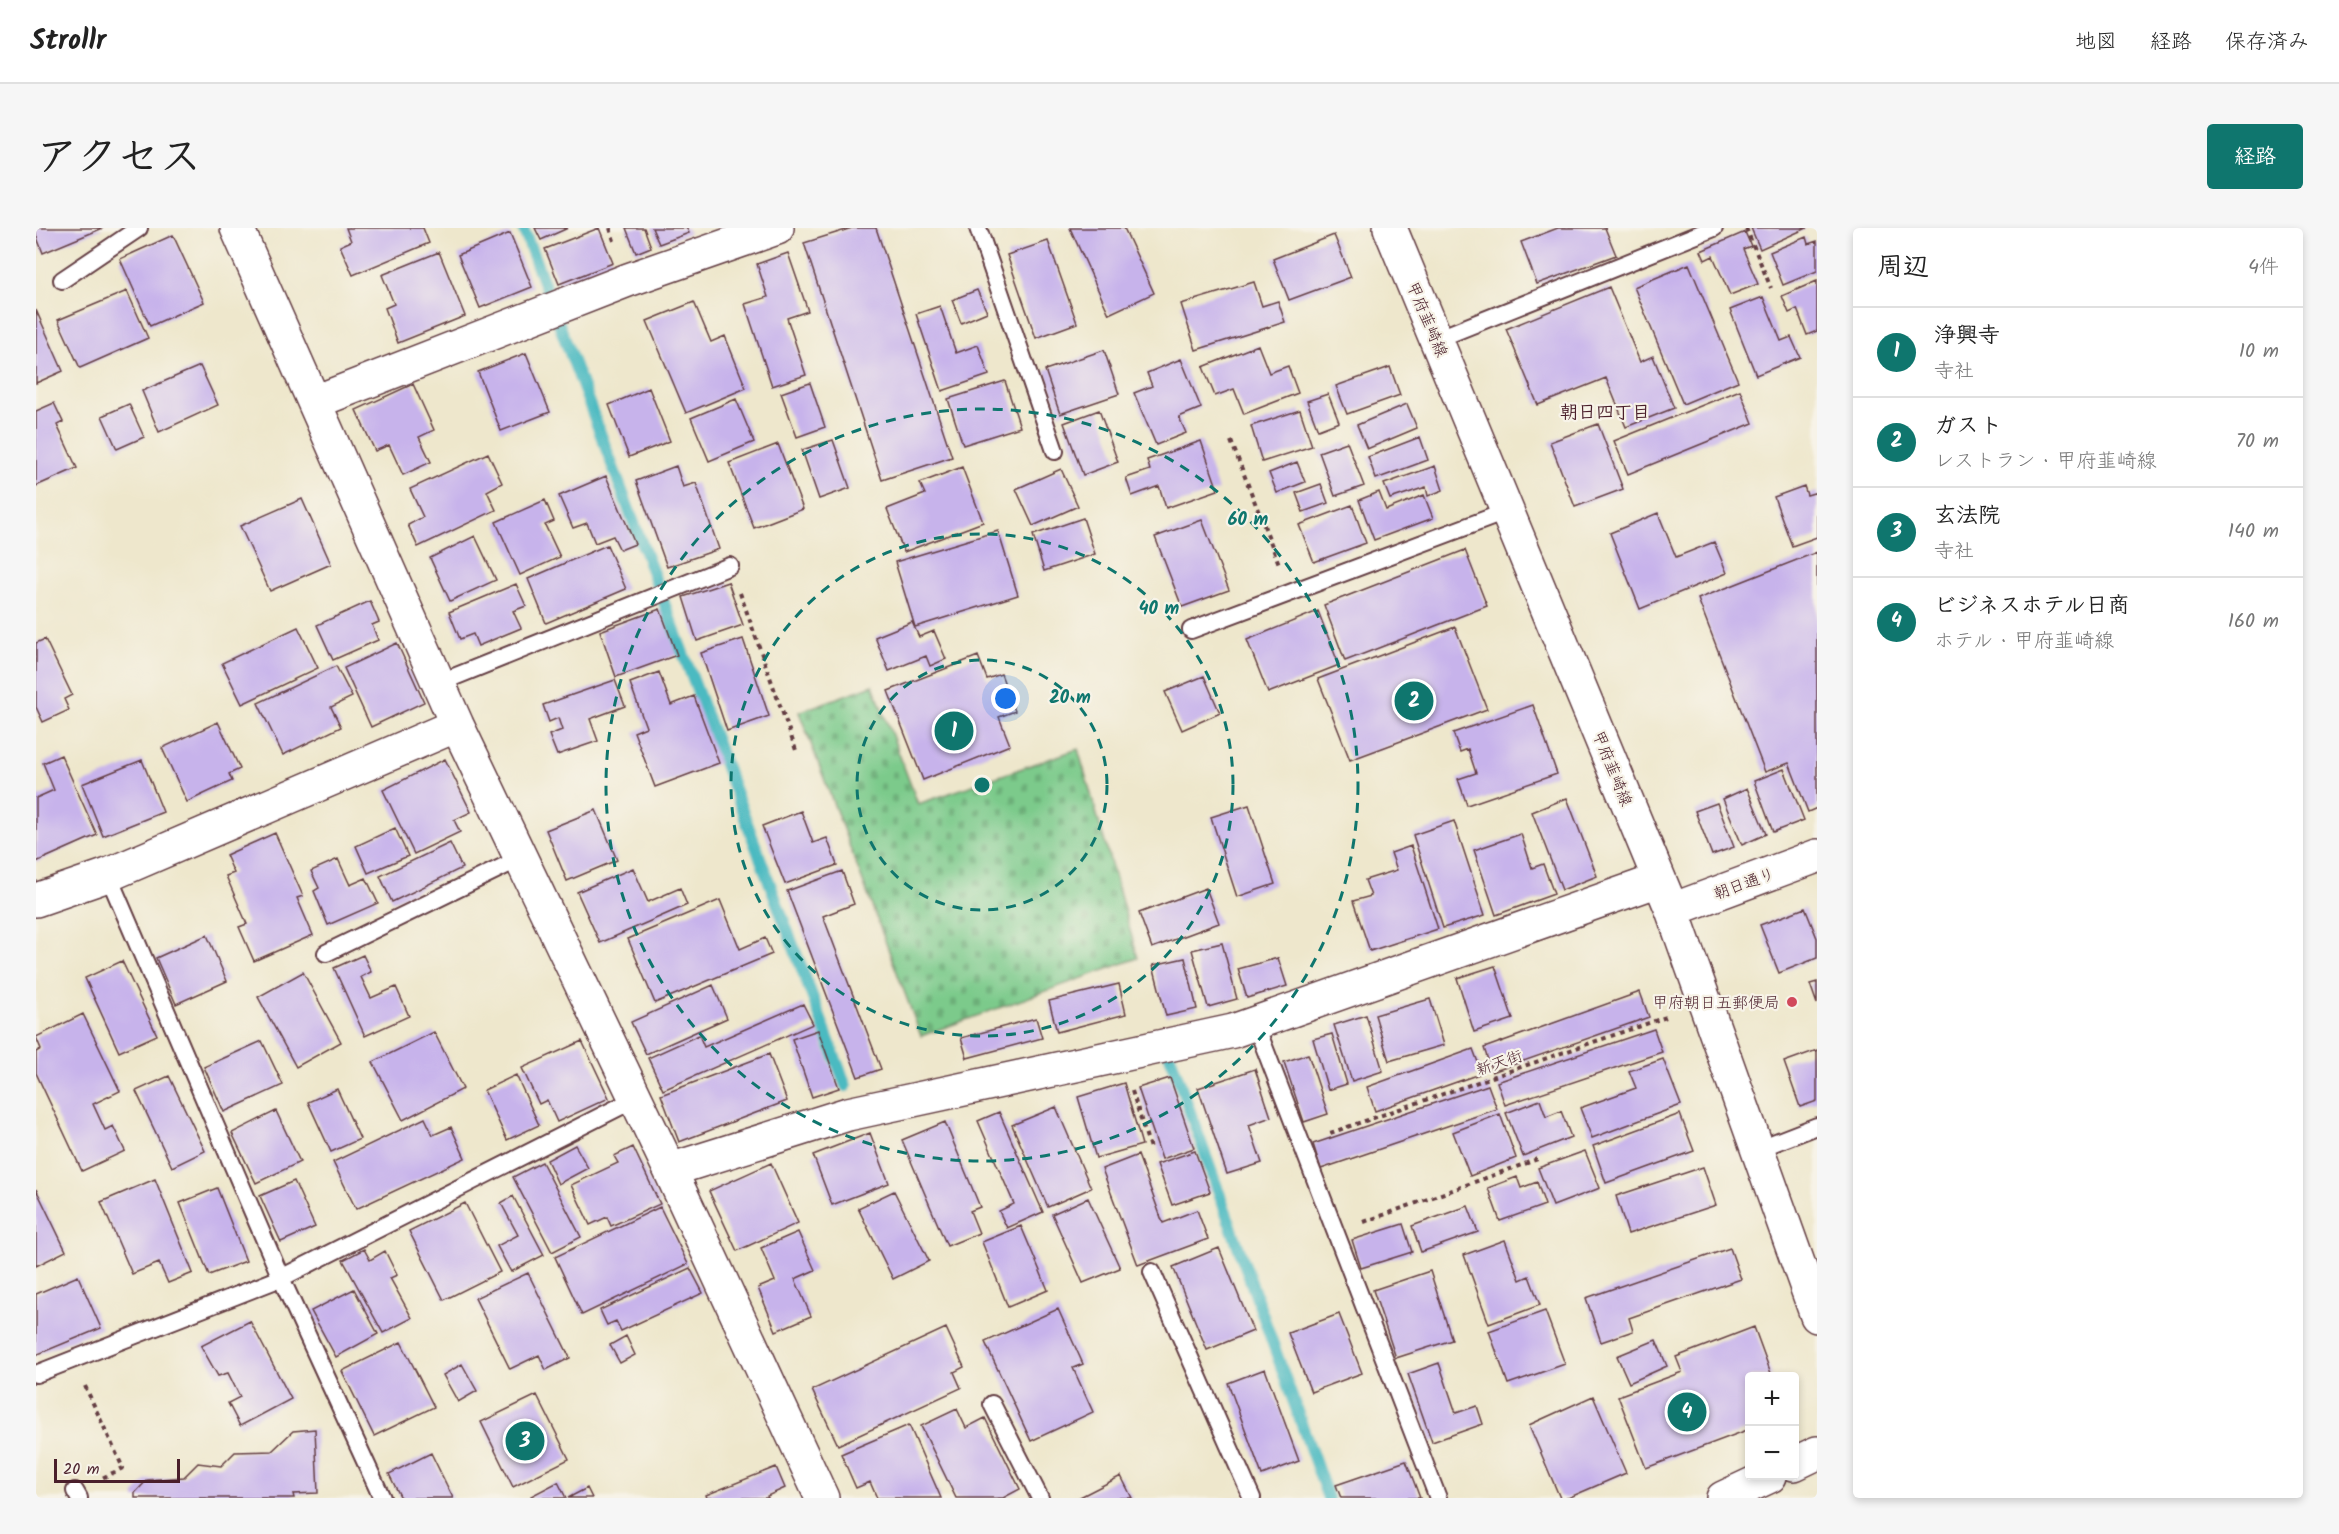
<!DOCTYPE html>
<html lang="ja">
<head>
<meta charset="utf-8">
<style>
	:root { --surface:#fff; --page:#f6f6f6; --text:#222; --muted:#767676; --line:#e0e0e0; --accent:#0f766e }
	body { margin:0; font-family:Kalam,"Klee One",sans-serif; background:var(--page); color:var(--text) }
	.controls { position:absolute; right:18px; bottom:18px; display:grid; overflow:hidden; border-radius:6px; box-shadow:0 3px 9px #0003 }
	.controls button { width:54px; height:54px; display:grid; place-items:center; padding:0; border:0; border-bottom:2px solid var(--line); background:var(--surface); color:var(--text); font:30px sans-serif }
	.scale { position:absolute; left:18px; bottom:15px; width:126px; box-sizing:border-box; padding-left:6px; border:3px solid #4a1f2b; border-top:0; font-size:16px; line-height:21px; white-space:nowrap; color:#4a1f2b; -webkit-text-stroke:4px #f7f3e8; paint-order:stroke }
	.you { position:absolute; left:970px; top:471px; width:21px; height:21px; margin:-15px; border:4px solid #fff; border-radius:50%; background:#1a73e8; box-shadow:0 0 0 9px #1a73e833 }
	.badge { display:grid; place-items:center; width:39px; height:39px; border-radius:50%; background:var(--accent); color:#fff; font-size:20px; font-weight:700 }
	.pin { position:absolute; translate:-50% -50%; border:3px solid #fff; box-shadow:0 2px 6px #0006 }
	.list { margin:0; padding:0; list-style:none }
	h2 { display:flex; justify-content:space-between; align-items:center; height:78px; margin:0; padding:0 24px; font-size:26px }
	h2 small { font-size:20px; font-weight:400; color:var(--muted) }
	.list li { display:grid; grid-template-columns:39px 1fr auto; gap:18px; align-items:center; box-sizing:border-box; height:90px; padding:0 24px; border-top:2px solid var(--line) }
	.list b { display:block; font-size:22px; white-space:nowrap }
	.list p { margin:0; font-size:20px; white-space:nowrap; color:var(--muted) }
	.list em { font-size:20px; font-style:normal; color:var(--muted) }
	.map { position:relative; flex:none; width:1781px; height:1270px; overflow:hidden; border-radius:6px }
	header { display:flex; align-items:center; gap:36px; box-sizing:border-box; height:84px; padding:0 30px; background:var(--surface); border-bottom:2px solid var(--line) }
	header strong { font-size:28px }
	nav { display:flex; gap:33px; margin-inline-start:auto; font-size:21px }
	.intro { display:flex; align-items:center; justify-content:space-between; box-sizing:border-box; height:144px; padding:0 36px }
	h1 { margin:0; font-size:42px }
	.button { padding:15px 27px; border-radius:6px; background:var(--accent); color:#fff; font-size:21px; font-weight:700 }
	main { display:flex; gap:36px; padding:0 36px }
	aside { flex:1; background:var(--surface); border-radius:6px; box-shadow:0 3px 9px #0003 }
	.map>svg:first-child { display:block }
	.cemetery { fill:url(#cemetery-stones); stroke:#62745b; stroke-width:1.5 }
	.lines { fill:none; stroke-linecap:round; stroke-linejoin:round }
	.stream { stroke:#4bbac1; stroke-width:12 }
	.building { fill:#c7b3eb }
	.service-casing { stroke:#633d43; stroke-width:20 }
	.minor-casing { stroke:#633d43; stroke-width:36 }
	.secondary-casing { stroke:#633d43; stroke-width:36 }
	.primary-casing { stroke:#633d43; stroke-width:36 }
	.path { stroke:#633d43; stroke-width:4; stroke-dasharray:4.5 4.5; stroke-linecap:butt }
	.service { stroke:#fff; stroke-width:16 }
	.minor { stroke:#fff; stroke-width:33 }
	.secondary { stroke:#fff; stroke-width:33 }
	.primary { stroke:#fff; stroke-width:33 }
	.ring { fill:none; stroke:#0f766e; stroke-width:3; stroke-dasharray:10 8 }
	.poi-dot { fill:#d1495b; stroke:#f7f3e8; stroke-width:2 }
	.labels { text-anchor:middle; stroke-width:4.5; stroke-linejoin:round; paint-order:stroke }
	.street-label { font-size:16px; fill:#4a1f2b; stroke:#f7f3e8 }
	.poi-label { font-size:16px; fill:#4a1f2b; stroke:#f7f3e8; text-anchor:end }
	.neighbourhood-label { font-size:18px; font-weight:bold; fill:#4a1f2b; stroke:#f7f3e8 }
	.centre { fill:#0f766e; stroke:#f7f3e8; stroke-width:3 }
	.ring-label { font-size:18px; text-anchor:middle; font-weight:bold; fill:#0f766e; stroke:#f7f3e8; stroke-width:4.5; stroke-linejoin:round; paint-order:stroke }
</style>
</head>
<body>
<header>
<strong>Strollr</strong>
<nav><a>地図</a><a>経路</a><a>保存済み</a></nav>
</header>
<div class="intro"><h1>アクセス</h1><a class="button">経路</a></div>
<main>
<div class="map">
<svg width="1781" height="1270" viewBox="0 0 1781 1270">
	<defs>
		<pattern id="cemetery-stones" width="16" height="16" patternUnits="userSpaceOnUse" patternTransform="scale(1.5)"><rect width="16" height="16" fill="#7bca8b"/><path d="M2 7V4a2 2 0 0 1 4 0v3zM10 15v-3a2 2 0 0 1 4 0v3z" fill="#6cad78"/></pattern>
	</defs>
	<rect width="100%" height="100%" fill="#f7f3e8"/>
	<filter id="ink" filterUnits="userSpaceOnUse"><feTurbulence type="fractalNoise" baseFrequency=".0167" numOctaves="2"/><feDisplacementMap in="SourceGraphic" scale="12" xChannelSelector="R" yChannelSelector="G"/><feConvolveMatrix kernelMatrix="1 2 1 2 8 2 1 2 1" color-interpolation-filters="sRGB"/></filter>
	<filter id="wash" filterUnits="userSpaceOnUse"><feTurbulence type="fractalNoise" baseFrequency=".008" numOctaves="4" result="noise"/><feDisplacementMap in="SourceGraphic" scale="24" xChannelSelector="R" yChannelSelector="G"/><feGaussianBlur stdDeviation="1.35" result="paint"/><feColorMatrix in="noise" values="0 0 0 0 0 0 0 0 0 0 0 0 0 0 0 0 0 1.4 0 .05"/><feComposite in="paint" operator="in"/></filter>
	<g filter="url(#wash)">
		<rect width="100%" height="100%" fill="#eee7cc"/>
		<path class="cemetery" d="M837,457L882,576L1042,521L1102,730L885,808L763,484Z"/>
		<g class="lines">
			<path class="stream" d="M487,0L810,858
				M1131,819L1292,1270"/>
		</g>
		<g id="blocks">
			<path class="building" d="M0,0H67L7,25L0,7Z
				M310,0H387L393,15L317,47L304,18L315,13Z
				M499,0H532L505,12Z
				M563,0L577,35L523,56L509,21Z
				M590,0H608L615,19L600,25Z
				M616,0H651L653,5L623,16Z
				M816,0H840L916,229L846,252L768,15Z
				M1034,0H1088L1118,65L1073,86Z
				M1522,0H1569L1580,27L1501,56L1485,14Z
				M1715,0H1771L1724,21Z
				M1709,4L1715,18L1707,21L1722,56L1694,67L1677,28L1669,32L1665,23Z
				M474,5L496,59L444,80L422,27Z
				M137,7L168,74L114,98L84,31Z
				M1298,7L1315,49L1253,72L1237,31Z
				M1770,9L1772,16L1781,13V43L1747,57L1734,24Z
				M1012,13L1041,95L1000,110L971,27Z
				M403,24L429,88L362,115L349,80L358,76L346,47Z
				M752,25L772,83L751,90L770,147L736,158L709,76L732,69L721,36Z
				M1653,36L1702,153L1647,176L1598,59Z
				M1781,53V103L1771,107L1761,81L1753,85L1746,68Z
				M1218,54L1226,78L1242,73L1249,94L1160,122L1145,76Z
				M1573,59L1604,134L1617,128L1638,180L1590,199L1570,150L1502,177L1470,101Z
				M941,62L951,84L925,95L916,72Z
				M91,63L112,110L44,140L22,92Z
				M1727,69L1745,113L1755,109L1764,129L1720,147L1694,82Z
				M658,74L675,114L689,108L710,160L650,185L611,93Z
				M904,78L920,125L942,117L953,147L906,163L880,86Z
				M0,82L27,143L0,155Z
				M1222,117L1233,145L1252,138L1262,165L1208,186L1198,161L1179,168L1167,139Z
				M1068,122L1083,166L1024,186L1009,142Z
				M490,125L514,184L465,203L442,144Z
				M1145,131L1165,180L1143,189L1150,205L1120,217L1098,165L1116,158L1111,145Z
				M164,138L182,177L123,204L106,163Z
				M1354,139L1364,167L1311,186L1300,158Z
				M969,153L984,199L927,217L912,171Z
				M774,155L789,199L761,209L745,165Z
				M377,156L398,202L383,209L395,234L367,247L353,217L339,223L320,182Z
				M613,160L634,213L593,229L573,177Z
				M1704,162L1717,195L1592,246L1578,213Z
				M1292,166L1303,194L1282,202L1271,173Z
				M700,171L718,214L673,233L655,190Z
				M18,175L27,194L21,197L41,240L0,258V183Z
				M93,176L108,209L81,221L66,188Z
				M1371,176L1381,200L1331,221L1321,197Z
				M1063,182L1082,234L1047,247L1028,195Z
				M1264,182L1276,218L1226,234L1215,198Z
				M1562,196L1587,261L1539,279L1514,214Z
				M1384,209L1392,232L1340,251L1332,229Z
				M797,212L814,260L783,271L766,222Z
				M1165,213L1182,262L1130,280L1123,258L1096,268L1090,250L1114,242L1111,232Z
				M1311,214L1328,258L1299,268L1283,224Z
				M742,216L767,281L718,300L693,235Z
				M452,225L466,255L451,263L460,282L382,319L372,297L387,289L374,261Z
				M1261,234L1269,254L1241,265L1233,245Z
				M640,238L647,259L660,255L683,321L631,339L600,253Z
				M1399,238L1407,262L1392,268L1390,259L1354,271L1348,256Z
				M926,239L947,294L868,324L851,281L889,266L884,255Z
				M1025,241L1042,278L997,298L980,261Z
				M570,248L599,316L584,322L577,308L559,315L551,295L537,300L523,268Z
				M1285,256L1292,275L1267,284L1260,265Z
				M1768,258L1771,267L1781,264V309L1756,318L1738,269Z
				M1343,264L1350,282L1388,267L1397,290L1338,312L1323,272Z
				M266,271L295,336L234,363L204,298Z
				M509,272L518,293L509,297L524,329L484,347L460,294Z
				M1316,277L1330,315L1278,334L1263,297Z
				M1622,285L1640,329L1678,314L1691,345L1604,381L1574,305Z
				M1047,290L1059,326L1008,343L997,307Z
				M1166,292L1193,362L1146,379L1119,309Z
				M962,303L982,367L879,399L859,334Z
				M439,308L460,352L414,373L394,330Z
				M571,317L590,361L510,395L492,351Z
				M1429,322L1451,378L1309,433L1288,377Z
				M1781,324V580L1772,584L1753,535L1729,544L1662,371Z
				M692,354L707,397L661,413L647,369Z
				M480,356L490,378L477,383L485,400L442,418L437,406L424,411L413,384Z
				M334,373L343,394L336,397L342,412L297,432L281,397Z
				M624,381L641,427L580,449L564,403Z
				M1282,383L1303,437L1232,465L1211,412Z
				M876,394L883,409L898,403L910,431L894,438L890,428L853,443L839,409Z
				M262,399L282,440L206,476L186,435Z
				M1419,399L1451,481L1314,532L1282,451Z
				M9,411L36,467L28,471L33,482L7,494L0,479V415Z
				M707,411L733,488L691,503L665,425Z
				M361,415L388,474L335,499L308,440Z
				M942,428L951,451L965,446L979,483L963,489L974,517L887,552L852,463Z
				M300,438L316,469L295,479L305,499L247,527L222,475Z
				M623,444L635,477L658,468L683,535L619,559L598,504L610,499L594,455Z
				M1168,448L1184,485L1146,502L1129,464Z
				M579,452L589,478L554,491L562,513L521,527L513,507L526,502L522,490L513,494L507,477Z
				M1497,477L1521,546L1431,577L1422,551L1440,545L1432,521L1424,524L1417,505Z
				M182,494L204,541L193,546L196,553L151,574L126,520Z
				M25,527L61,607L0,634V570L18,562L7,535Z
				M409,531L435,584L418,592L424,604L378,626L347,562Z
				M106,532L127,584L67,608L46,556Z
				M1748,541L1768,592L1737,604L1718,553Z
				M1711,560L1730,606L1706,617L1687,571Z
				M1531,570L1561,648L1526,662L1496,584Z
				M1681,575L1698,619L1676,627L1659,583Z
				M1213,577L1239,656L1201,669L1175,589Z
				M560,582L581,632L531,653L510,602Z
				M765,583L777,615L791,610L801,637L749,656L726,598Z
				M1418,593L1449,687L1407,700L1377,607Z
				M359,600L372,628L332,645L320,618Z
				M239,605L267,668L261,670L277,707L218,733L203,699L211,696L190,648L198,645L190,627Z
				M1485,606L1496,640L1507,636L1518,666L1460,687L1438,622Z
				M414,615L426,640L356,674L344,648Z
				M1375,618L1402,701L1334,723L1317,673L1335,668L1329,652L1361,642L1355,625Z
				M302,631L314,657L330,650L342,675L292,697L278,663L283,660L275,643Z
				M597,640L612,674L644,660L651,677L564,715L541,664Z
				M806,643L818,676L787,688L845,841L822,849L751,663Z
				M1170,660L1183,695L1116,720L1103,685Z
				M684,672L704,721L729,710L736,726L619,775L592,711Z
				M1769,680L1781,710V730L1743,745L1724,697Z
				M171,707L191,753L140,776L120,730Z
				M1186,715L1201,771L1172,779L1156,722Z
				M327,727L335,744L325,749L335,770L360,759L373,788L329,808L298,740Z
				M1149,730L1161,781L1130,788L1117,737Z
				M1242,730L1251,758L1211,770L1202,741Z
				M86,733L121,807L83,824L49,750Z
				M1459,738L1477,791L1438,804L1421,750Z
				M267,744L305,814L260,839L222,769Z
				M1781,754V776L1774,756Z
				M1083,756L1090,786L1021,804L1013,773Z
				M677,757L691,790L610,826L595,794Z
				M1604,764L1613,789L1456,844L1448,820Z
				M1394,771L1408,817L1353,833L1339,787Z
				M767,776L777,796L627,862L612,830L663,807L668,819Z
				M47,786L84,863L57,876L69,902L77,898L89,923L46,943L0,845V824L5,821L0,809Z
				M1330,787L1347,843L1316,853L1298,797Z
				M1000,790L1006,810L931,830L925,810Z
				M1618,801L1626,824L1469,877L1461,854Z
				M782,802L803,860L776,869L756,811Z
				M398,804L427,861L367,892L337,834Z
				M1296,806L1311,856L1292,862L1277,811Z
				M226,813L247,857L188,884L168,839Z
				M546,813L573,870L521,894L511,872L503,876L486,840Z
				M1437,821L1446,845L1339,883L1331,859Z
				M1781,822V873L1764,879L1748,834Z
				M733,826L751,873L643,914L625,867Z
				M1272,826L1292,886L1268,894L1248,834Z
				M1627,831L1645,877L1556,910L1544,880L1600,860L1593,843Z
				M1219,841L1235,889L1213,897L1226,935L1191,946L1162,860Z
				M480,847L503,897L471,912L448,862Z
				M133,848L169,923L136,939L100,863Z
				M1134,850L1158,920L1126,931L1102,860Z
				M1088,855L1106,917L1060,930L1042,869Z
				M1452,857L1461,881L1285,941L1277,916Z
				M301,861L324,911L295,924L272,874Z
				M1504,872L1510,889L1525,883L1535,909L1487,928L1470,885Z
				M1020,879L1055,960L1012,979L976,897Z
				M240,883L264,934L220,955L196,905Z
				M963,884L1007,984L971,1000L963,983L978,976L942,893Z
				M1464,886L1480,930L1434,948L1417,904Z
				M1644,886L1658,923L1570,955L1557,918Z
				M389,890L397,907L415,899L429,930L320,981L297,934Z
				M909,894L944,979L934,983L943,1005L911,1018L866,912Z
				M834,905L853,955L796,977L777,927Z
				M539,917L552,940L522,956L511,932Z
				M597,919L624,976L575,998L571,989L554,997L535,957L582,935L578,928Z
				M1159,923L1174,964L1136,977L1121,936Z
				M1549,923L1564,960L1517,978L1502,940Z
				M1102,927L1127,995L1161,982L1172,1011L1102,1037L1066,941Z
				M506,934L545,1009L516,1024L477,949Z
				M735,935L762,995L701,1023L673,963Z
				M1667,939L1680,977L1592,1006L1580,968Z
				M1481,949L1485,960L1501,954L1509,977L1464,993L1452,960Z
				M119,951L157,1045L132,1055L123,1035L96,1046L65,974Z
				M258,953L279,999L245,1014L224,968Z
				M181,960L210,1033L173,1047L144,975Z
				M0,961L30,1023L0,1038Z
				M858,963L893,1033L857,1051L822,980Z
				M477,968L508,1027L475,1044L461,1018L482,1007L465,975Z
				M1052,970L1084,1040L1047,1055L1016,986Z
				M429,975L464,1044L408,1072L373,1003Z
				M1432,978L1442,1004L1385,1024L1376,998Z
				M624,979L652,1036L546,1087L519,1029Z
				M1367,996L1376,1024L1325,1040L1316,1012Z
				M985,998L1012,1062L972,1079L946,1014Z
				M762,1004L779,1042L759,1051L775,1088L740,1103L722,1060L739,1053L725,1020Z
				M1469,1012L1484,1052L1493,1048L1504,1077L1453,1096L1428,1027Z
				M1183,1020L1217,1103L1171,1122L1137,1039Z
				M1694,1020L1705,1051L1593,1090L1597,1103L1565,1114L1550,1070Z
				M328,1021L334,1032L349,1023L361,1047L354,1050L376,1090L347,1105L307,1032Z
				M654,1040L667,1065L585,1103L580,1093L571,1097L564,1082Z
				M1394,1043L1416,1112L1360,1130L1337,1062Z
				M492,1045L534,1130L510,1142L503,1127L474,1141L439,1070Z
				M42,1048L65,1100L0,1127V1066Z
				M318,1061L342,1106L300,1129L275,1083Z
				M1022,1081L1047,1136L1037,1140L1057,1184L995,1213L949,1114Z
				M1509,1083L1529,1136L1472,1156L1453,1103Z
				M1303,1086L1326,1145L1275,1164L1252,1105Z
				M214,1093L255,1171L204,1198L192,1175L204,1169L192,1145L182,1148L165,1118Z
				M1718,1099L1736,1148H1714V1201L1610,1240L1582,1168L1646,1144L1640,1129Z
				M910,1100L928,1139L918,1144L925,1160L802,1217L776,1162Z
				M590,1108L599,1127L584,1135L574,1117Z
				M1620,1112L1631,1138L1593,1155L1581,1128Z
				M365,1114L398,1179L338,1208L306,1143Z
				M1403,1135L1420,1185L1441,1178L1447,1196L1396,1214L1372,1146Z
				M426,1136L441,1163L422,1174L407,1147Z
				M1229,1141L1263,1233L1226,1247L1192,1155Z
				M501,1167L533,1231L477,1259L445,1194Z
				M1557,1168L1590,1245L1532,1270H1524L1493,1197Z
				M921,1181L930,1200L949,1190L984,1261L967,1270H920L885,1198Z
				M873,1197L905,1270H841L834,1254L820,1260L805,1226Z
				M279,1201L282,1265L257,1266L258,1270H99V1265L111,1252L148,1249L162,1235L185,1238L199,1224L236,1223L257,1203Z
				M395,1225L417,1270H365L353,1246Z
				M1370,1233L1384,1270H1305L1300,1257Z
				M740,1239L749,1260L731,1268L732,1270H671L670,1267Z
				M1085,1248L1096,1270H1042Z
				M522,1254L530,1270H496L495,1268Z
				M551,1260L556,1270H532Z"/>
		</g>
	</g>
	<g filter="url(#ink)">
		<use href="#blocks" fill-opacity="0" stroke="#633d43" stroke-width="1.5"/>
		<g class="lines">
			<g class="service-casing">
				<path id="service" d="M942,0L1019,223
					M26,52L103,0
					M1401,111L1678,0
					M1155,402L1472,283
					M403,455L694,338
					M72,647L245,1050L346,1270
					M290,725L485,630
					M1219,795L1402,1270
					M1722,921L1781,898
					M1116,1044L1216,1270
					M0,1146L245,1050L599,871
					M956,1176L1004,1270
					M39,1263L43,1270"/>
			</g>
			<g class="minor-casing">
				<path id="minor" d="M201,0L421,497L634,942L786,1270
					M279,174L592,52L741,0
					M0,672L72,647L421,497
					M634,942L812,886L1197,803L1623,652"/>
			</g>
			<g class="secondary-casing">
				<path id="secondary" d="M1758,1236L1781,1225
					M1687,1270L1734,1248"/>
			</g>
			<g class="primary-casing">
				<path id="primary" d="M1354,0L1636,682L1781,1088
					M1636,682L1781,628"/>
			</g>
			<path class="path" d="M574,0L579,16
				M1710,0L1735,60
				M1195,213L1243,336
				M704,365L761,525
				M1096,863L1114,920
				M1294,905L1633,788
				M1328,994L1502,931
				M49,1158L87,1240L64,1251"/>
			<use href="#service" class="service"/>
			<use href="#minor" class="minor"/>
			<use href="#secondary" class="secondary"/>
			<use href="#primary" class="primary"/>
		</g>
	</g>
	<g class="ring">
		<circle cx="946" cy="557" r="125"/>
		<circle cx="946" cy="557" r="251"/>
		<circle cx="946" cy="557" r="376"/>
	</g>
	<circle class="poi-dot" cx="1756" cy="774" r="6"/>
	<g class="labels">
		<g class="street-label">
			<text transform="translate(1392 91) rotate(67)" y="6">甲府韮崎線</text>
			<text transform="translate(1577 540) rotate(68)" y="6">甲府韮崎線</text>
			<text transform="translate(1708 655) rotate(-20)" y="6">朝日通り</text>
			<text transform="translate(1463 834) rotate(-19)" y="6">新天街</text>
		</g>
		<g class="poi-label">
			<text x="1744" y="780">甲府朝日五郵便局</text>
		</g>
		<g class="neighbourhood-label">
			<text x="1569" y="190">朝日四丁目</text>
		</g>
	</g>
	<circle cx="946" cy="557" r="9" class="centre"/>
	<g class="ring-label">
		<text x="1212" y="297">60 m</text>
		<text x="1123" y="386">40 m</text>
		<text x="1034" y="475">20 m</text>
	</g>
</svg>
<div class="controls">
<button>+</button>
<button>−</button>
</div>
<div class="scale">20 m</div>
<div class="you"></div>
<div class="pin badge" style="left:918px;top:503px">1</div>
<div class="pin badge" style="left:1378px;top:473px">2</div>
<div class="pin badge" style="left:489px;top:1213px">3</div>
<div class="pin badge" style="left:1651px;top:1184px">4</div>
</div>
<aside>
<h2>周辺<small>4件</small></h2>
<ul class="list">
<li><span class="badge">1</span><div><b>浄興寺</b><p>寺社</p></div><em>10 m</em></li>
<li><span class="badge">2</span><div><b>ガスト</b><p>レストラン · 甲府韮崎線</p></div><em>70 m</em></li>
<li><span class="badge">3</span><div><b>玄法院</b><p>寺社</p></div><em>140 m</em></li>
<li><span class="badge">4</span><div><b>ビジネスホテル日商</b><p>ホテル · 甲府韮崎線</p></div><em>160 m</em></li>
</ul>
</aside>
</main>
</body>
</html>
